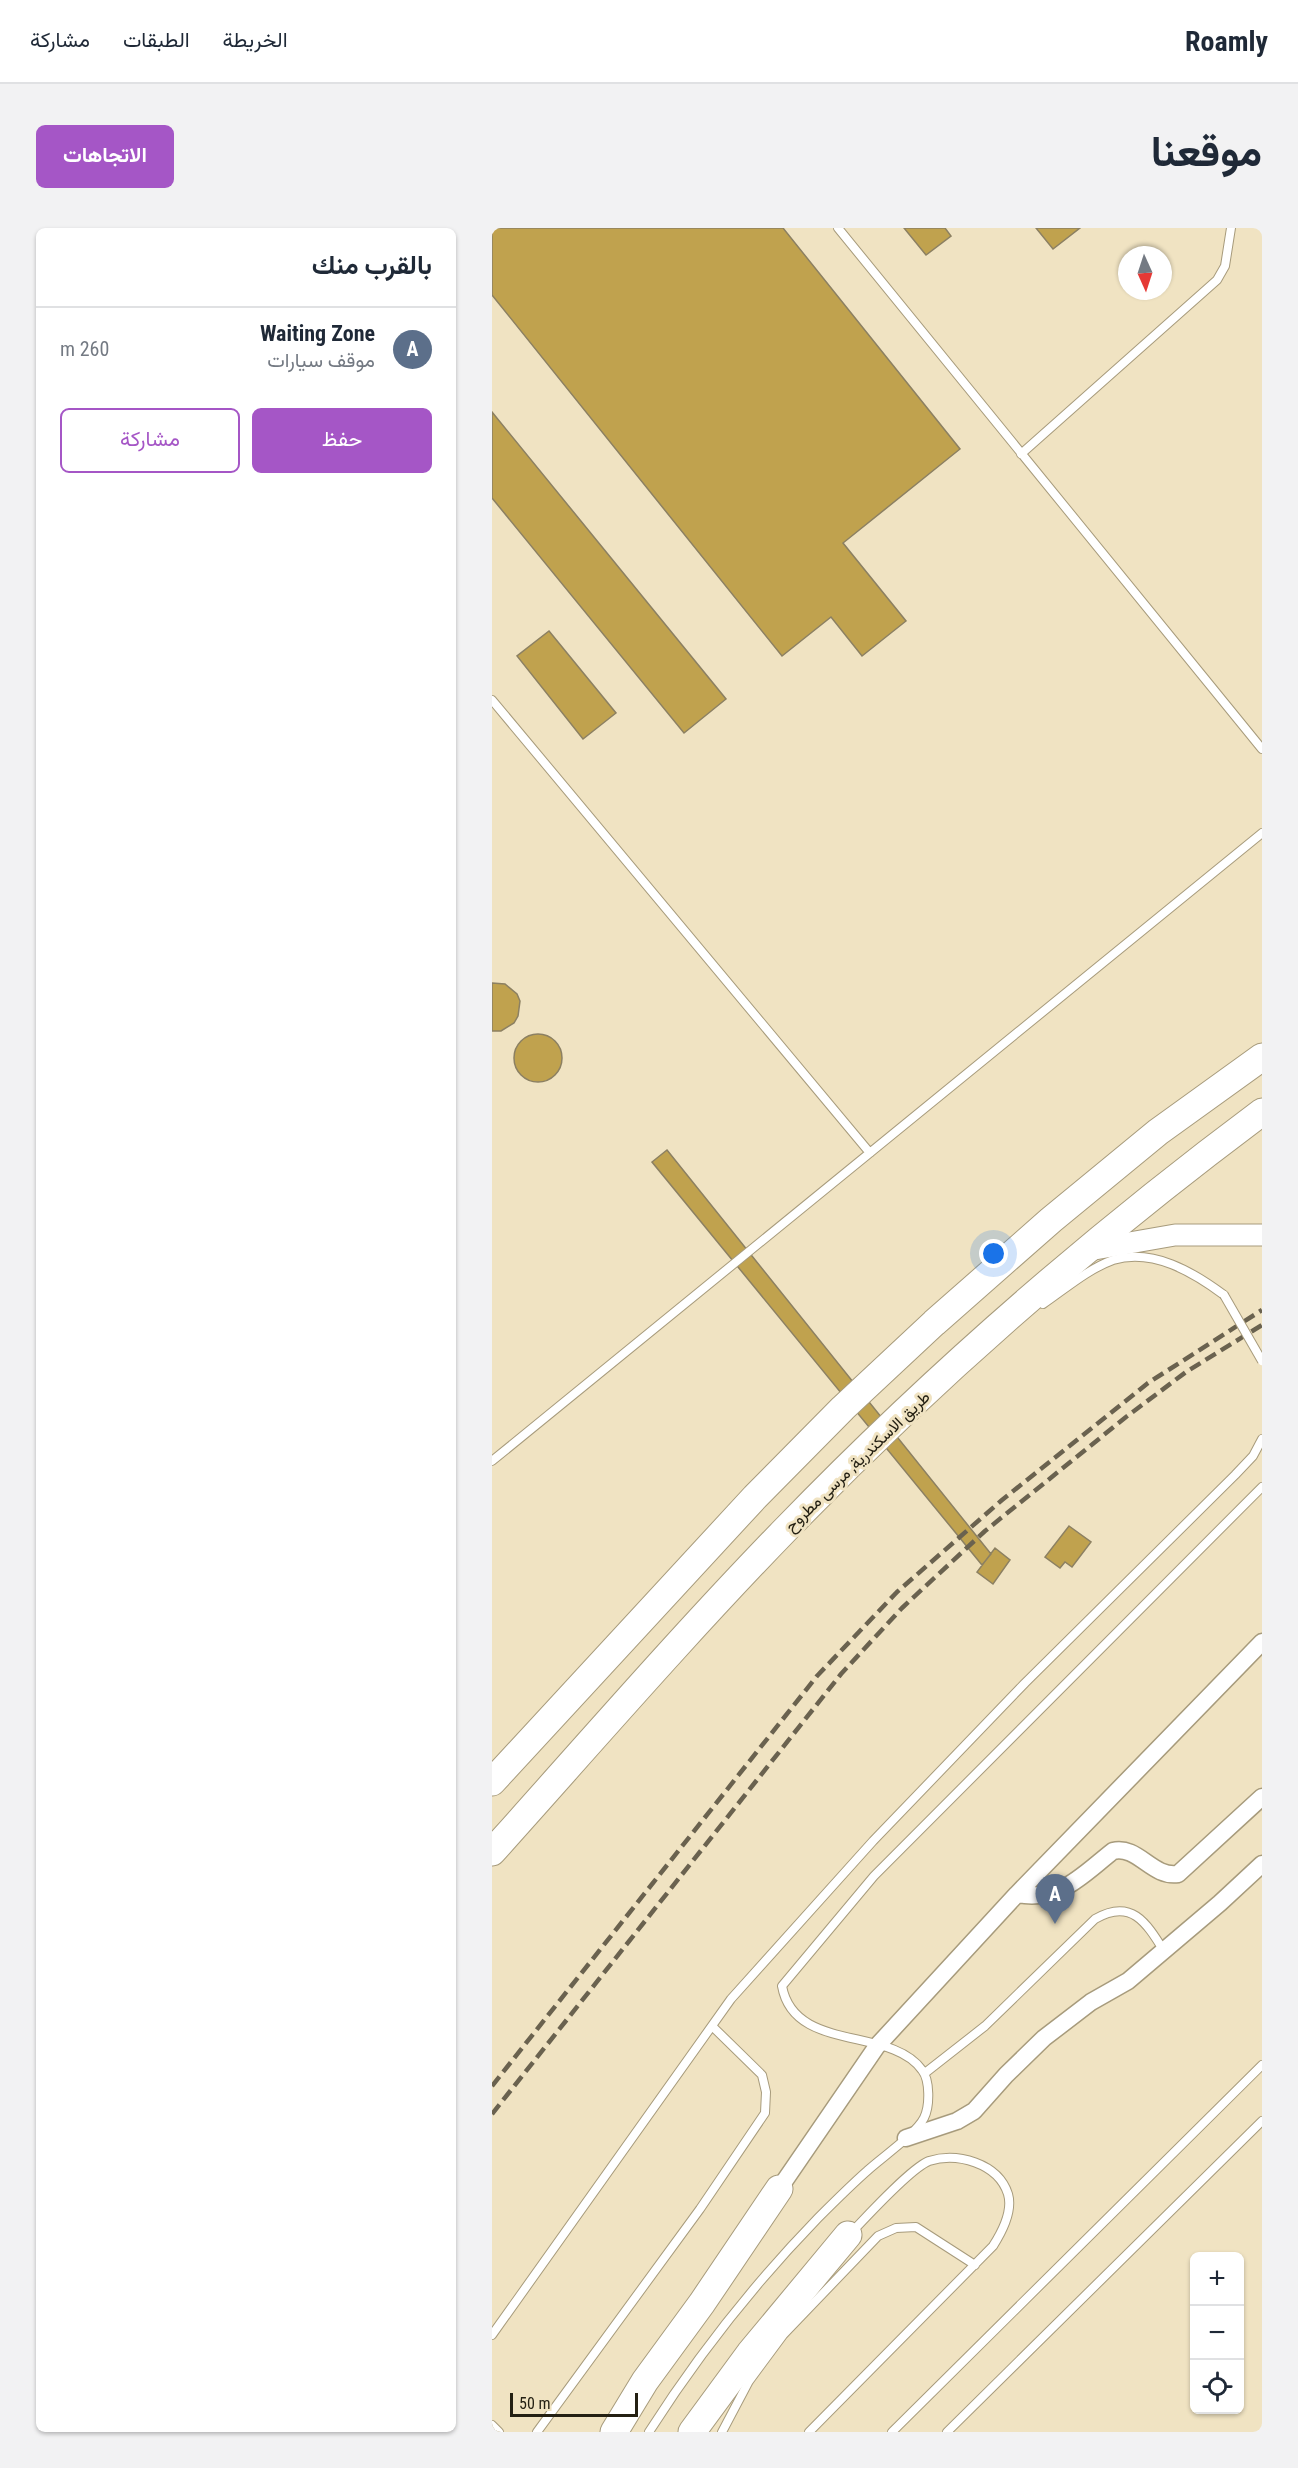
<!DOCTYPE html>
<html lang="ar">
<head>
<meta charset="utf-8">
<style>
	:root { --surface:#fff; --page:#f2f2f3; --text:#1f2937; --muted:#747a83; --line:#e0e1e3; --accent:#a556c6 }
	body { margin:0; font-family:"Roboto Condensed",Vazirmatn,sans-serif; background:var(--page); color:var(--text); direction:rtl }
	.controls { position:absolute; right:18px; bottom:18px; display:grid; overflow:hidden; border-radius:9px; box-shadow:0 2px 4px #0004 }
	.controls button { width:54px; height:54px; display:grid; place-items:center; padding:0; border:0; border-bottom:2px solid var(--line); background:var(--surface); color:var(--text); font:30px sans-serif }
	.compass { position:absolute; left:626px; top:18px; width:54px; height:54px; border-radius:50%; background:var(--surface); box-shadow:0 2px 4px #0004; rotate:177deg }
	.scale { position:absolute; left:18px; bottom:15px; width:128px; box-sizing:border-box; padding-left:6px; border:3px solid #242013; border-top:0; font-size:16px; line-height:21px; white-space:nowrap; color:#242013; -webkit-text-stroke:4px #f0e3c2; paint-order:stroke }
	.you { position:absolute; left:502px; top:1026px; width:21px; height:21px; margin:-15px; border:4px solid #fff; border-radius:50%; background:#1a73e8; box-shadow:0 0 0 9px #1a73e833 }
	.badge { display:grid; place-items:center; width:39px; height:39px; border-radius:50%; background:var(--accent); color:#fff; font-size:20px; font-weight:700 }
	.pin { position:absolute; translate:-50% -50px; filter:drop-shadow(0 2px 3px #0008) }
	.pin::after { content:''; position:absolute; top:32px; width:21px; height:18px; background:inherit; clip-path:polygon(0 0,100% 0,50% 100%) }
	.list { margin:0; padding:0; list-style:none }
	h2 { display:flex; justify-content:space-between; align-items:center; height:78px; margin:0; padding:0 24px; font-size:26px }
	h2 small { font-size:20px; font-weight:400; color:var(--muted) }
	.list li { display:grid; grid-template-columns:39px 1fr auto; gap:18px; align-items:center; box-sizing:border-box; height:84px; padding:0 24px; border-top:2px solid var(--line) }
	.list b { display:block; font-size:22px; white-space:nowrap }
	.list p { margin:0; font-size:20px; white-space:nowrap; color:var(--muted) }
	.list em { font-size:20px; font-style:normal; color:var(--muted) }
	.actions { display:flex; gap:12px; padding:18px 24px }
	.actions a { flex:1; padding:14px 0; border:2px solid var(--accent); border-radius:9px; text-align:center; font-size:21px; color:var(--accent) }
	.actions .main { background:var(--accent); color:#fff }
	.icon { flex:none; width:33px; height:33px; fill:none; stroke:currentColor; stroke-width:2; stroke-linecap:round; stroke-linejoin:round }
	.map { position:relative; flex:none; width:770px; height:2204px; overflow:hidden; direction:ltr; border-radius:9px }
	header { display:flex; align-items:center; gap:36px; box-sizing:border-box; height:84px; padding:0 30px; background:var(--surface); border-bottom:2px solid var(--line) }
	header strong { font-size:28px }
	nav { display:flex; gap:33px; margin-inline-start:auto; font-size:21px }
	.intro { display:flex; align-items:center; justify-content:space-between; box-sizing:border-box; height:144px; padding:0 36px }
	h1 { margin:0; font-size:42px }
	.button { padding:15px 27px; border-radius:9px; background:var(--accent); color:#fff; font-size:21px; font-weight:700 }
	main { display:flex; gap:36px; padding:0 36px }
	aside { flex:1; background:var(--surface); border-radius:9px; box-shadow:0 2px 4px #0004 }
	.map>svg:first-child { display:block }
	.building { fill:#c0a24e; stroke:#8c8062; stroke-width:1.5 }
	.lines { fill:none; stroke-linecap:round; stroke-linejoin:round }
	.service-casing { stroke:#a79b7c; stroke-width:10 }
	.minor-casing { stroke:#a79b7c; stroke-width:19 }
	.tertiary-casing { stroke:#a79b7c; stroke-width:23 }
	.primary-casing { stroke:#a79b7c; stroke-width:29 }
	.service { stroke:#fff; stroke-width:8 }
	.minor { stroke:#fff; stroke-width:16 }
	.tertiary { stroke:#fff; stroke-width:21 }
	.primary { stroke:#fff; stroke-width:27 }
	.rail { stroke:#6a624f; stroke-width:4.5; stroke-dasharray:12 6; stroke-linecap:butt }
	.service-bridge-casing { stroke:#a79b7c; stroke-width:10; stroke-linecap:butt }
	.service-bridge { stroke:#fff; stroke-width:8 }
	.labels { text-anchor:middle; stroke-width:6; stroke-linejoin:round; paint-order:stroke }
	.street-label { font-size:16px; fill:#242013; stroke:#f0e3c2 }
</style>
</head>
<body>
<header>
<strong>Roamly</strong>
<nav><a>الخريطة</a><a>الطبقات</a><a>مشاركة</a></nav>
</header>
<div class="intro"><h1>موقعنا</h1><a class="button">الاتجاهات</a></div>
<main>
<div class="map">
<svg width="770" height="2204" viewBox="0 0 770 2204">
	<rect width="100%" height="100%" fill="#f0e3c2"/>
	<path class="building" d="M0,0H291L468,221L351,315L414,393L370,428L339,389L290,428L0,67Z
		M412,0H453L459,8L434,27Z
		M544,0H588L561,21Z
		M0,184L234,471L192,505L0,270Z
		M57,403L124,485L91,511L25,428Z
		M0,755L13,756L25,766L28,773L26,788L22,795L9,803H0Z
		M22 830a24 24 0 1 1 48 0a24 24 0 1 1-48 0Z
		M175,922L499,1326L490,1337L160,934Z
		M577,1298L599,1314L580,1339L573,1334L568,1340L553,1329Z
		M503,1320L518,1332L501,1356L485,1344Z"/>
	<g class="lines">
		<g class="service-casing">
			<path id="service" d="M346,0L770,521
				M529,226L725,52L733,38L739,0
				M0,472L378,925
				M551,1076C573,1061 596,1041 621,1032C661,1020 701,1044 732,1067
				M0,1233L770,605
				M433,1845L493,1798L603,1691C639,1670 654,1694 672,1723
				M0,2107L239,1771L381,1613L533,1455L743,1247L761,1228L770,1211
				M0,2197L7,2204
				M45,2204L208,1981L273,1885L274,1864L270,1847L220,1798
				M157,2204C206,2127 262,2056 326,1990C342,1974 358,1958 375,1943C389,1930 424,1906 432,1890C438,1878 438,1852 430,1842C399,1798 302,1825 290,1758L382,1648L770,1259
				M230,2204L257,2153L291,2107L386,2008L404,2000L424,1999L483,2037
				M317,2204L501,2018C510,2004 521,1983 516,1966C506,1935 465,1924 437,1933C419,1940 375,1988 359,2005
				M400,2204L770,1837
				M455,2204L770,1893"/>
		</g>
		<g class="minor-casing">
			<path id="minor" d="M525,1666C568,1674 589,1648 621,1623C646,1617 660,1650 686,1646L770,1569
				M414,1910L465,1893L482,1883L514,1847L552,1810L599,1774L636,1753L728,1675L770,1636
				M287,1961L385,1818L525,1666L770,1414"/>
		</g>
		<g class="tertiary-casing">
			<path id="tertiary" d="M597,1022L683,1007H770"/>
		</g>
		<g class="primary-casing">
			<path id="primary" d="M0,1554L263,1269L351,1180L442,1095L559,992L666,904L770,829
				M0,1624C97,1516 192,1406 293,1302C440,1150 601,1010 770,884
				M122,2204L153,2153L210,2075L287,1961
				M200,2204L258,2125L356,2007"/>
		</g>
		<use href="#service" class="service"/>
		<use href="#minor" class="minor"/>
		<use href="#tertiary" class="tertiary"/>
		<use href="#primary" class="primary"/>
		<path class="rail" d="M0,1858L325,1448L405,1364L510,1272L656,1155L770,1082
			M0,1886L349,1446L410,1380L493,1303L634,1189L694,1144L770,1097"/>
		<g class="service-bridge-casing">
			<path id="service-bridge" d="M732,1067L770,1133"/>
		</g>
		<use href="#service-bridge" class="service-bridge"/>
	</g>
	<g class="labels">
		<g class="street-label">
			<text transform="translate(365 1233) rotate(-44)" y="6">طريق الاسكندرية, مرسى مطروح</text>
		</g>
	</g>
</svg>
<div class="controls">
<button>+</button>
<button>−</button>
<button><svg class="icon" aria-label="locate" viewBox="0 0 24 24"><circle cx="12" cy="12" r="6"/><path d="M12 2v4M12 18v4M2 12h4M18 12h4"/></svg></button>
</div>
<svg class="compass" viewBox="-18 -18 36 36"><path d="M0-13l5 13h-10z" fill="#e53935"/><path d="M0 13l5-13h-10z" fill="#747a83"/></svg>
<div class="scale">50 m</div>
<div class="you"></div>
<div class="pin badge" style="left:563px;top:1696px;background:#5c6f8a">A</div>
</div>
<aside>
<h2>بالقرب منك<small></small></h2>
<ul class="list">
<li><span class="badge" style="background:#5c6f8a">A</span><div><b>Waiting Zone</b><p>موقف سيارات</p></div><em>260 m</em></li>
</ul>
<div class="actions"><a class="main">حفظ</a><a>مشاركة</a></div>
</aside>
</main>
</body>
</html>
